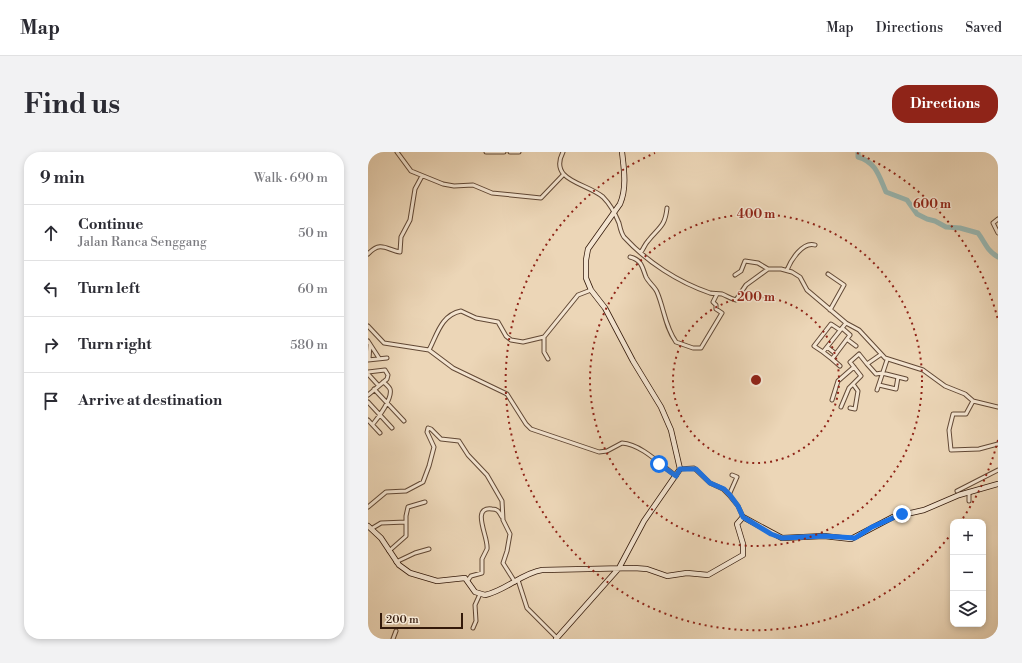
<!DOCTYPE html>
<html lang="en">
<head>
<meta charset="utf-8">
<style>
	:root { --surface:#fff; --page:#f2f2f3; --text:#2b2b33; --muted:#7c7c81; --line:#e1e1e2; --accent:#8f2418 }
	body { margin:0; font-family:"Libre Bodoni",serif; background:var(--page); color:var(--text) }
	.controls { position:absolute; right:12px; bottom:12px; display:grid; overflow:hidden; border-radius:8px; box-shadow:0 2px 6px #0003 }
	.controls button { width:36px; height:36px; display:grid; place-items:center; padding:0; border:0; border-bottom:1px solid var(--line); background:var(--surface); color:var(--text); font:20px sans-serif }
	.scale { position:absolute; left:12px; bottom:10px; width:83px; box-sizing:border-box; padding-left:4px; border:2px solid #33190a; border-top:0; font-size:11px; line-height:14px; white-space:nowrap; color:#33190a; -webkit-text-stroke:3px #f3e4d0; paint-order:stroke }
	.stop { position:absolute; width:12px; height:12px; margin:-9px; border:3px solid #1a73e8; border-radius:50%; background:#fff }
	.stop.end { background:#1a73e8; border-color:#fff; box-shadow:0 1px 4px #0008 }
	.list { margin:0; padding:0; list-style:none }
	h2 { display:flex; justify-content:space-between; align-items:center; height:52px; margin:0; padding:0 16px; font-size:17px }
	h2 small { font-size:13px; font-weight:400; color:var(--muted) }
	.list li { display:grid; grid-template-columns:26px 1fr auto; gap:12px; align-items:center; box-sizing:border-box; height:56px; padding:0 16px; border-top:1px solid var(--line) }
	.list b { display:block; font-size:15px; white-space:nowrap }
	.list p { margin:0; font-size:13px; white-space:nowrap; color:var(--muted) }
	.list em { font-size:13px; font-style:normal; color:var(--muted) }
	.icon { flex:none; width:22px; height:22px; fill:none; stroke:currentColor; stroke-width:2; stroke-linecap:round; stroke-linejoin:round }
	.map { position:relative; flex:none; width:630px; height:487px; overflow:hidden; border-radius:16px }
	header { display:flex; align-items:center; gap:24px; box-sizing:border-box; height:56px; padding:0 20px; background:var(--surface); border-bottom:1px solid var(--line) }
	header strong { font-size:19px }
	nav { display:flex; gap:22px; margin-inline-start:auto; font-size:14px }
	.intro { display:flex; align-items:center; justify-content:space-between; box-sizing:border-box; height:96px; padding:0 24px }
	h1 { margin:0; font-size:28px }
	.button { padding:10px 18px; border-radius:16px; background:var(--accent); color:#fff; font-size:14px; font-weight:700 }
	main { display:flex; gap:24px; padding:0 24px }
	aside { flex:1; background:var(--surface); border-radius:16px; box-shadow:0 2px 6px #0003 }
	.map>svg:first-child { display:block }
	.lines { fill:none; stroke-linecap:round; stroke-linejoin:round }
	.river { stroke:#99b8b3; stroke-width:5 }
	.street-casing { stroke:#614835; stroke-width:5 }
	.secondary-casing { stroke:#33190a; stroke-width:6 }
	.street { stroke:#f3e4d0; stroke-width:3 }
	.secondary { stroke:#f3e4d0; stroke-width:4.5 }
	.route { stroke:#1a73e8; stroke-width:5 }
	.ring { fill:none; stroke:#8f2418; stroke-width:2; stroke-dasharray:2 4 }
	.centre { fill:#8f2418; stroke:#f3e4d0; stroke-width:2 }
	.ring-label { font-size:12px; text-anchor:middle; font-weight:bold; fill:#8f2418; stroke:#f3e4d0; stroke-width:3; stroke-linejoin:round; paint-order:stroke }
</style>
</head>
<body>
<header>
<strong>Map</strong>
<nav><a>Map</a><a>Directions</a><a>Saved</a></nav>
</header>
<div class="intro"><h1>Find us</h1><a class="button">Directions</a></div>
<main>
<aside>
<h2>9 min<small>Walk · 690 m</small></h2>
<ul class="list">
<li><svg class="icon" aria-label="ahead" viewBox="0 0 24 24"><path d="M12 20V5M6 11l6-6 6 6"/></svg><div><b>Continue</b><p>Jalan Ranca Senggang</p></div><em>50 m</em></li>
<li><svg class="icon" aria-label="left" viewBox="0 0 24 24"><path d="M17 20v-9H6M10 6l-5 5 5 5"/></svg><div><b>Turn left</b></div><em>60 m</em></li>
<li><svg class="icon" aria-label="right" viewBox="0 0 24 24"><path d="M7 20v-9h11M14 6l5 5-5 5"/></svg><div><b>Turn right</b></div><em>580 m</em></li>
<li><svg class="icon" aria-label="arrive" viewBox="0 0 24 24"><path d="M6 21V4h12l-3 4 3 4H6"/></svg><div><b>Arrive at destination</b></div></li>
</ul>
</aside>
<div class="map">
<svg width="630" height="487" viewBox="0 0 630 487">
	<rect width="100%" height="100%" fill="#ecd6b7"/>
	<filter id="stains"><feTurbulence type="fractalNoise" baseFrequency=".005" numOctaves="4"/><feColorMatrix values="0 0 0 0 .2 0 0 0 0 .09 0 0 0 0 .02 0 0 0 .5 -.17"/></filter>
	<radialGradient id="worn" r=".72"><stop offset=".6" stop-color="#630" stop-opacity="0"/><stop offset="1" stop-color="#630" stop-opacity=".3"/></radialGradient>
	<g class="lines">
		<path class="river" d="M490,0V5C508,10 511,24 518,40L539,48L549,62L559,67L567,69L578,75L592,76L610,81C617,90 619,99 630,105"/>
		<g class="street-casing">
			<path id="street" d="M29,0L43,19L75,32L86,34L105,33L124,41L173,46L195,23
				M118,0H136
				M142,0H151
				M195,0C180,29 219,31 235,45C242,52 247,61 251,71C252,75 253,81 256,85C279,110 310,130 342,141C346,142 350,141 354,142C359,144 363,147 368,148L378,133L400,117H413L424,120L432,125L439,138L478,171L491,178L517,206L555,218L577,234L597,242L605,249L630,255
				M630,67L625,71L630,81
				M273,100C276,96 277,92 280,89C291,75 297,75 299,56
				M0,102C13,88 19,98 32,100L33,85L42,68L47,37L54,24
				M262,105C274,108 274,115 278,125C281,131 287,135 289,140C296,156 297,175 308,190L325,196H333L354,161L348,157V153L345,150L349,142
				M419,118C423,108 435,89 447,93
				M460,122L476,133L462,158
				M367,123L373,119L377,109L390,111L400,117
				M0,174L16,191L61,198L85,216L139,242L158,272L163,277L231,300L239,299L254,291C273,292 293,313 308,324
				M472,178L463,172L446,194L455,200L478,171
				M176,185V200L180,207
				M480,188L488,194
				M0,189L11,206
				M459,195L468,202
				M61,198C69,183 73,163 93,159L108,166L130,170L138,184L143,188L155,190L176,185L210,143L223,138
				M455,200L464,207L482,183L474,176
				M1,207L2,192
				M464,207L472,214
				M0,208L19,206
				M499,212L508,222L514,221L538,227
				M0,220L17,218L20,223L19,227L0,243
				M0,222L10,233
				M511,233L528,237L530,225
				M6,237L36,269
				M509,238L519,208
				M464,248L470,229L486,215
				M605,249L598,262H585L581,278L583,298L611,297L630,292
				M0,250L24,276
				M473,255L481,236L485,232
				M482,256L487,257L490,239L485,232L493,224L482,210L491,202L499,212L512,203
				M0,268L12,281
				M5,272C10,266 25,246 22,237C21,235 17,231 15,230
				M312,317L326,316L342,331L355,337L361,343L370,354L375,365
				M589,339L630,318
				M601,340V349
				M361,343L369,325L364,323
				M0,355L18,340L38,339L55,330L61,314L66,295L59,280L60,276L63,277L73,287L91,289L100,303L119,323L134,349L135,368L142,382L139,399L135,411L147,430
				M3,377L13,371L38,370
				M21,399L38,384V364L40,355L57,350
				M28,410L47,401L61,397
				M100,428L103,424L114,421V407L119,397C121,386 102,354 124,357C130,357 131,360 134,365
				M150,428L159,456L189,486
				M105,476L108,469L107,453L112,442
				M25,487L28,479"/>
		</g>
		<g class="secondary-casing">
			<path id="secondary" d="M0,374L13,386L31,413L42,421L69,429L97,426L107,440L117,443C137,439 154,421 174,418L266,416L279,417L299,424L319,421L340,423L375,403V392L369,372L375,365L414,386L456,384L483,387L525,365L556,358L591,343L630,332
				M188,487L251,416L276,369L312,317L303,278L293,255L265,209L237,156L223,138L218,126V108L220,97L252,52C259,36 256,17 254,0"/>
		</g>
		<use href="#street" class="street"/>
		<use href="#secondary" class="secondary"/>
	</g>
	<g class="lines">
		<path class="route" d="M291,312L308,324L312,317H328L342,331L356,337L362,343L370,354L375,365L403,382L414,386L456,384L487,386L504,375L534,362"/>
	</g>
	<g class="ring">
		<circle cx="388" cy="228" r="83"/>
		<circle cx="388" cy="228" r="166"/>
		<path d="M630 288A249 249 0 0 1 593 369M584 381A249 249 0 1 1 287 1M489 1A249 249 0 0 1 630 168"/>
	</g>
	<circle cx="388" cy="228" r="6" class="centre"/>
	<g class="ring-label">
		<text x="564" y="56">600 m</text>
		<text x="388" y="66">400 m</text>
		<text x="388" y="149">200 m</text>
	</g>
	<rect width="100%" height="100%" filter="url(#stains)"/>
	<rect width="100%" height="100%" fill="url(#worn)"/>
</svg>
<div class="controls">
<button>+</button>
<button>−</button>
<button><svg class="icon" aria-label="layers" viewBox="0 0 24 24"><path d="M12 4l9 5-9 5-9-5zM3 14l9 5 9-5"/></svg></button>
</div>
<div class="scale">200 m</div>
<div class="stop" style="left:291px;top:312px"></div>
<div class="stop end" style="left:534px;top:362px"></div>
</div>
</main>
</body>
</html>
